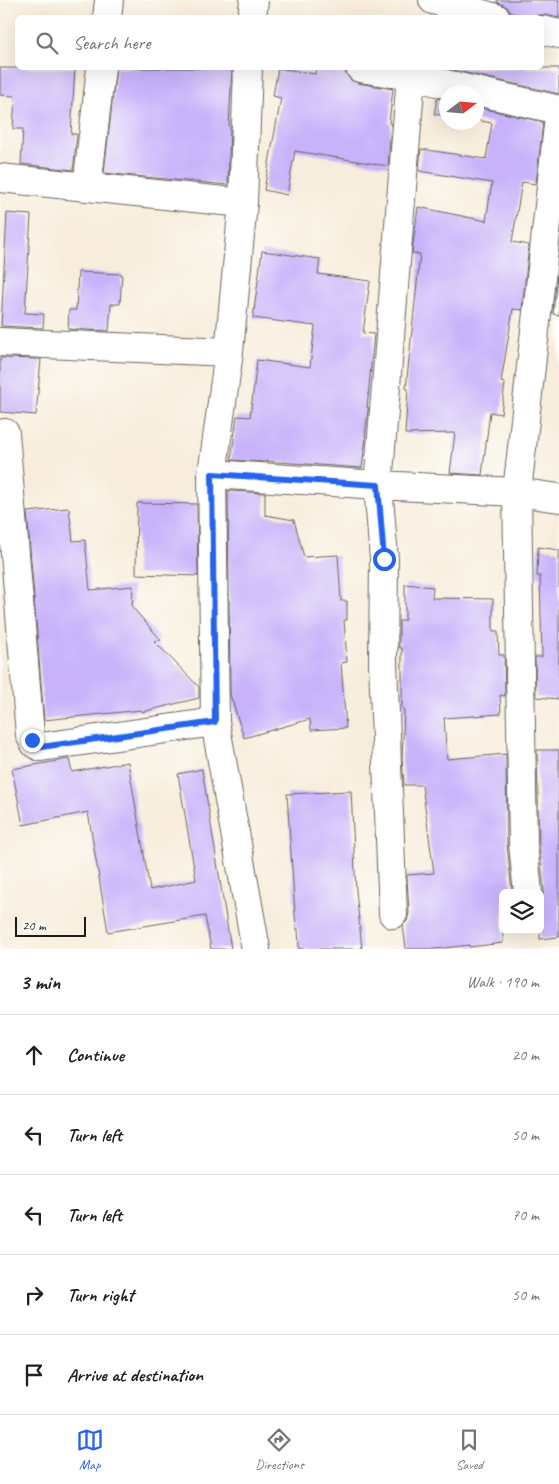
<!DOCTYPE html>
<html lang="en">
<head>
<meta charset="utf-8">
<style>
	:root { --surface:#fff; --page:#f2f2f2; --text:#202124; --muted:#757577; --line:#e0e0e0; --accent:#2563eb }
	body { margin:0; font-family:Caveat,sans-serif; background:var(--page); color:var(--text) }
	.controls { position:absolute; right:15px; bottom:15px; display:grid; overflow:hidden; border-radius:8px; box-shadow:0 5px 20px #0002 }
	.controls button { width:45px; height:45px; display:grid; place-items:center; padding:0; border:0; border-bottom:1px solid var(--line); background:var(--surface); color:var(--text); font:25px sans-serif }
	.compass { position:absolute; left:439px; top:85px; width:45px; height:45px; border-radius:50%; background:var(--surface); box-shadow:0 5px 20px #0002; rotate:74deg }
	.scale { position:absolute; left:15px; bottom:12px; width:71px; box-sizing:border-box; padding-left:5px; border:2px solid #1c1c1c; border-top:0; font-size:14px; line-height:18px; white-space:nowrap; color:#1c1c1c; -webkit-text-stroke:4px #fdfcf7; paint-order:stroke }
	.stop { position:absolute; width:15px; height:15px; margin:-11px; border:4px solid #2563eb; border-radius:50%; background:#fff }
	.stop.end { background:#2563eb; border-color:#fff; box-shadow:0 1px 5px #0008 }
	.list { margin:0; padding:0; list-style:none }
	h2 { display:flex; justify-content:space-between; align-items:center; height:65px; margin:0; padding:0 20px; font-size:21px }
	h2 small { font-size:16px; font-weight:400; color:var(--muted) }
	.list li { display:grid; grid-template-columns:32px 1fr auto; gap:15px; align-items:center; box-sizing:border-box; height:80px; padding:0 20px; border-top:1px solid var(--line) }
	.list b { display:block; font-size:19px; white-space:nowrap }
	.list em { font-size:16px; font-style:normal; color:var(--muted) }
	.icon { flex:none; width:28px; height:28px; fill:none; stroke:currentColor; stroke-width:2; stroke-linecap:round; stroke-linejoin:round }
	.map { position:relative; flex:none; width:559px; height:949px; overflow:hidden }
	.search { position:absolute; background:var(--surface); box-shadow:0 5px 20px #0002; left:15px; right:15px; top:15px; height:55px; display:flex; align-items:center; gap:12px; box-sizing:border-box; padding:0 18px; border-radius:8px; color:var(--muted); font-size:19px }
	.sheet { height:465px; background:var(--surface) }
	nav { display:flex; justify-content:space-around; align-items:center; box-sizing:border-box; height:70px; border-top:1px solid var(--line); background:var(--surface); font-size:14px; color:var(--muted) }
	nav a { display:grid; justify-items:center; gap:2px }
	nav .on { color:var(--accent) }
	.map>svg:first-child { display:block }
	.building { fill:#c8b3fb }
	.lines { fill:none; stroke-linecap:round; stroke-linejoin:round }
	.minor-casing { stroke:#69655f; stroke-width:30 }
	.minor { stroke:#fff; stroke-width:28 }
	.route { stroke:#2563eb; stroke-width:6 }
</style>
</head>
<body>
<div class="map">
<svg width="559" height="949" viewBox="0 0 559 949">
	<rect width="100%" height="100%" fill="#fdfcf7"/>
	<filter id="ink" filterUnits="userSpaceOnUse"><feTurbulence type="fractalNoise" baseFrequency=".02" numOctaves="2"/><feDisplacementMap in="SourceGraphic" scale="10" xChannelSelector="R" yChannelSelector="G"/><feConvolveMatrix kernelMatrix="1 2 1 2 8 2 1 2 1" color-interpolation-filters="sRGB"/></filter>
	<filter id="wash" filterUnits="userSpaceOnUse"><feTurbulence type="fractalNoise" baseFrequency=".0096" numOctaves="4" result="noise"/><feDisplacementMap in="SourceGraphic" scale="20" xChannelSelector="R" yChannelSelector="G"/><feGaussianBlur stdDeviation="1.12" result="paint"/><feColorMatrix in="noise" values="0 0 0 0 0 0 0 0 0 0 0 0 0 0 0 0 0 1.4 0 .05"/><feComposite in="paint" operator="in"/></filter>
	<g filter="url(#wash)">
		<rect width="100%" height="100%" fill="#f8eddc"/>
		<g id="blocks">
			<path class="building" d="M497,0H559V18L546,15H538L534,17L511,13L507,7L497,2Z
				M0,68H75L71,134H77L73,170L21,164L23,129H13L15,97L14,96L0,95Z
				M116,68H232L229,126H230L228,185L104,173Z
				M278,68L315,74L316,68H345L346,74L351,80L358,83L393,89L389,123L391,124L388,166L295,151L287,195L264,190L281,98L273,96Z
				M444,68H559V94Z
				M437,98L446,100V116L434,114Z
				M476,107L543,122L536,184L522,182L512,242L529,245L522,310L513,309L501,382L505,383L501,414L490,412L482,475L450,473L455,433L405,434L408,389L406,388L420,254L412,253L418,207L486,221L492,183L419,171L421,149L486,159L492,123L476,120Z
				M7,213L31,215L25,313L44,314L43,328L1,326Z
				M262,251L320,259L318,274L370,281L363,333L374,334L367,408H369L368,410L365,436L366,437L362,468L265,461V462L231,460L237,416L250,417L257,360L310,367L315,326L253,318Z
				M559,257V315L553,314Z
				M78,272L122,274L120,304H111L109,331L68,329L69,310H76Z
				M0,358L41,359L36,415L0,412Z
				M228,491L265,493V515L294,520L304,557L338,555L341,601H347V620H344L347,662L341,663L346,728L311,730L310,719L244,738L230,694Z
				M137,503L197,504L198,576L136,574Z
				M69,508L73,541L85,540L90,590L133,586L132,607L161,640L154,641L199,687V698L142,712L141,710L44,720L27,512Z
				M538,547L559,550V699L536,697L535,657H542L540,576H537Z
				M405,584L433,587L432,598L493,599V631H498L499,655H504L505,696L500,695L501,714L444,718L447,759L506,754L507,844L512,893H503V943L469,947V945L436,949H406L403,925L407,921L409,913L407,875L434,873L422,785H404L402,758L404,710L402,709V648H399V621L405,620Z
				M537,750H559V937L540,939V902L542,899L544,891L539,843Z
				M69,759L72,772L128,762L150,890L196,880L178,774L202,769L231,949H211L205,916L108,932L88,812L23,825L12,769Z
				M351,791L356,891L362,949H299L298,929H296L287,794Z"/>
		</g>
	</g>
	<g filter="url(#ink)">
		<use href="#blocks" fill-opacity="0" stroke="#69655f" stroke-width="1"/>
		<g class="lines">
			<g class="minor-casing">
				<path id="minor" d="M433,0L496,18
					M107,18L109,0
					M252,18L254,0
					M542,30L559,34
					M248,68L243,203L229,352L212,474L215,722L256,949
					M360,68L411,76L559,110
					M0,178L243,203
					M87,187L101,68
					M0,342L229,352
					M5,433L30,735L35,744L41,747L215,722
					M212,474L378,485L517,492L559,498
					M528,893L523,844L517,492L559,116
					M393,914L383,663L384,559L378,485L411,76"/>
			</g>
			<use href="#minor" class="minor"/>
		</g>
	</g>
	<g class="lines" filter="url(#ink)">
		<path class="route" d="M32,740L35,744L41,747L215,722L212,474L378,485L384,559"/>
	</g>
</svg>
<div class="controls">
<button><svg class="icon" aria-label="layers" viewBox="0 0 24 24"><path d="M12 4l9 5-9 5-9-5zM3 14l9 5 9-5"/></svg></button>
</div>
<svg class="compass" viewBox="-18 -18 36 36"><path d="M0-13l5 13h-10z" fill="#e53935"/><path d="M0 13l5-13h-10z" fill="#757577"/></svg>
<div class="scale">20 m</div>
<div class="stop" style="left:384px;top:559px"></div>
<div class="stop end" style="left:32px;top:740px"></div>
<div class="search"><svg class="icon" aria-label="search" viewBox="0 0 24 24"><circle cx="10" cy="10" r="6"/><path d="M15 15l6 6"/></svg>Search here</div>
</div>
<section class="sheet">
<h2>3 min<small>Walk · 190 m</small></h2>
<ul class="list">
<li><svg class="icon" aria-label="ahead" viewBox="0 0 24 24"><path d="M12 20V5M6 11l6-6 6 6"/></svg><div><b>Continue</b></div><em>20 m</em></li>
<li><svg class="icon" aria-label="left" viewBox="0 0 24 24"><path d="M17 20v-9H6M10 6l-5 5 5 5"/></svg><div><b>Turn left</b></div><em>50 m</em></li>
<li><svg class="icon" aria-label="left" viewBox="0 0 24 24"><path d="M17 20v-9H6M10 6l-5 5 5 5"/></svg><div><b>Turn left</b></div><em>70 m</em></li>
<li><svg class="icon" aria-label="right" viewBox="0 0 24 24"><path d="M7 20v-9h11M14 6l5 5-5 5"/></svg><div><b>Turn right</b></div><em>50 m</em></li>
<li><svg class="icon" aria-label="arrive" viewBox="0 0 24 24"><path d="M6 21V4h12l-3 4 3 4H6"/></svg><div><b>Arrive at destination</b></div></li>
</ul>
</section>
<nav>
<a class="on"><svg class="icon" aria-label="map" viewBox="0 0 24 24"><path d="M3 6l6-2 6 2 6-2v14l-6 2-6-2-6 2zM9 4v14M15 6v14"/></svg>Map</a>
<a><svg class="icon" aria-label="directions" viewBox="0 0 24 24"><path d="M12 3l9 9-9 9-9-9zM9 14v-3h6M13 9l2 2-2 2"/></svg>Directions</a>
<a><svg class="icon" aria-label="saved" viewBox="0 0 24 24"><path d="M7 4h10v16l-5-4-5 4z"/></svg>Saved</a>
</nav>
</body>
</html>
